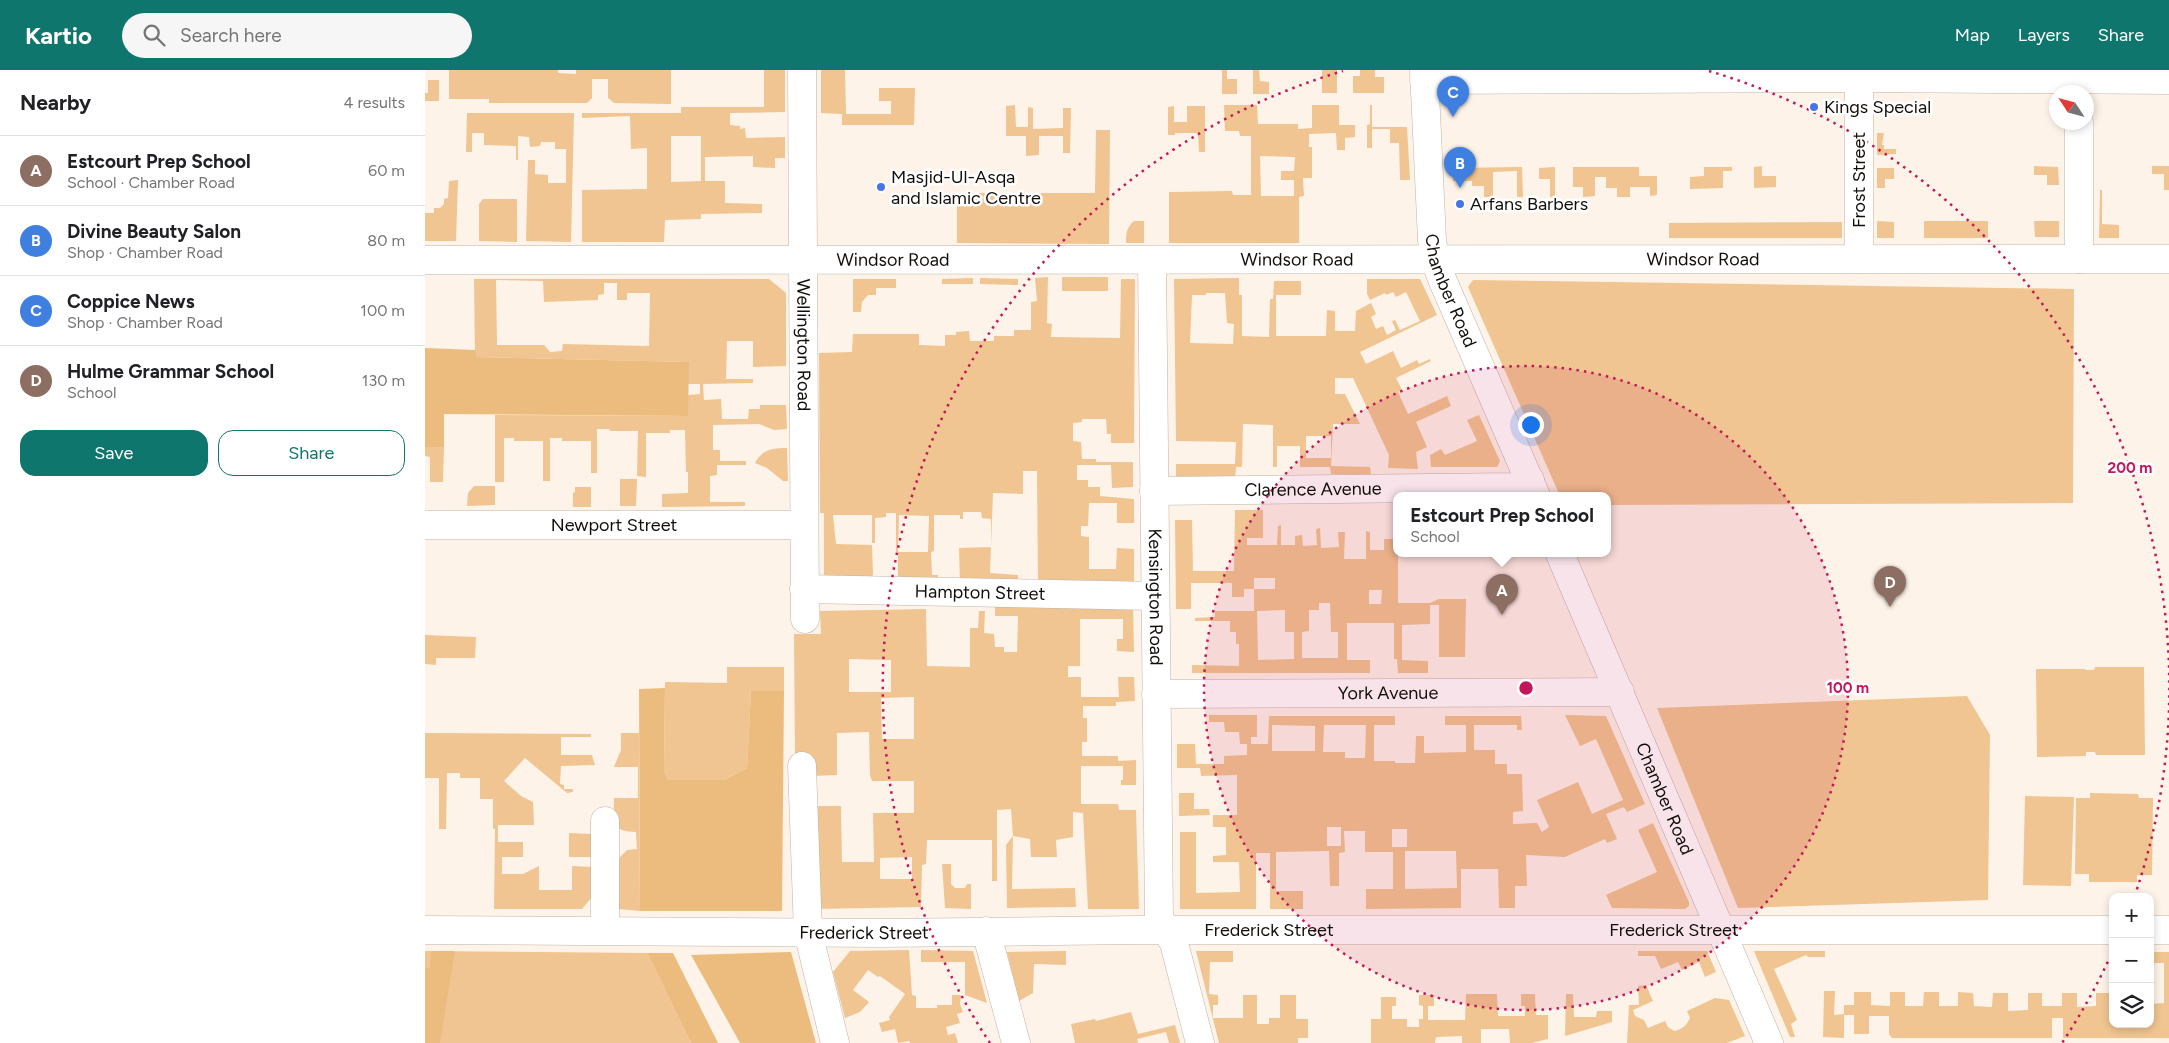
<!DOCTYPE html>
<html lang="en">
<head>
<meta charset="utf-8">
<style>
	:root { --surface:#fff; --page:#f6f6f6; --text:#202124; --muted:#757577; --line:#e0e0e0; --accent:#0f766e }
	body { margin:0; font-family:Figtree,sans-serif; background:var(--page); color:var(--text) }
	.controls { position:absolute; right:15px; bottom:15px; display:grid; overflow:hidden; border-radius:10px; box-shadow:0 2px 8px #0003 }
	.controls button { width:45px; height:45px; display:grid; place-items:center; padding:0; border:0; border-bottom:1px solid var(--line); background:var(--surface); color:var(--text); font:25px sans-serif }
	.compass { position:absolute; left:1624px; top:15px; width:45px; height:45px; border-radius:50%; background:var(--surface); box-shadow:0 2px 8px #0003; rotate:306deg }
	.you { position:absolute; left:1105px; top:354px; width:18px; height:18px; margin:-12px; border:4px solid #fff; border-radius:50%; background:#1a73e8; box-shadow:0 0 0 8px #1a73e833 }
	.badge { display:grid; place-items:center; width:32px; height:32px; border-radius:50%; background:var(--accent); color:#fff; font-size:16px; font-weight:700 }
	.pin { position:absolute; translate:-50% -41px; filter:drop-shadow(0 1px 2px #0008) }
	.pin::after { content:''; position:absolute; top:26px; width:18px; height:15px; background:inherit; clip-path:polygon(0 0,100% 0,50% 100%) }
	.popup { position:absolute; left:968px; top:422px; width:218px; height:65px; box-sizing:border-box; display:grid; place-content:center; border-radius:10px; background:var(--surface); filter:drop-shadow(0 1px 4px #0005); font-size:16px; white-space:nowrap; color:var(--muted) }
	.popup b { font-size:19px; color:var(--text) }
	.popup::after { content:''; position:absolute; left:50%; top:100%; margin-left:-10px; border:10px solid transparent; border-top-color:var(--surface) }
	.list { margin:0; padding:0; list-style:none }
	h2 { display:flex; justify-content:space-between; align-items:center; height:65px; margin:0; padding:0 20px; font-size:21px }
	h2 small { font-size:16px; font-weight:400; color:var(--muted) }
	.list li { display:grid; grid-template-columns:32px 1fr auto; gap:15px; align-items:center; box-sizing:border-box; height:70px; padding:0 20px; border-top:1px solid var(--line) }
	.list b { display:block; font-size:19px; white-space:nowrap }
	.list p { margin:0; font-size:16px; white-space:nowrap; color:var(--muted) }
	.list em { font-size:16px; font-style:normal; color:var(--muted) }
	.actions { display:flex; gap:10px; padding:15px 20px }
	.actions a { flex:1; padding:11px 0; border:1px solid var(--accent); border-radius:15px; text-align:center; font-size:18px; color:var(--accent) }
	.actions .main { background:var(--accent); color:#fff }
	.icon { flex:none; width:28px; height:28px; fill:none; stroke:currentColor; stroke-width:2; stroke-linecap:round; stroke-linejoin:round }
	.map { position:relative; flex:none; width:1744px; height:973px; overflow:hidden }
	header { display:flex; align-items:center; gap:30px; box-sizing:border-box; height:70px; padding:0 25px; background:var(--accent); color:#fff }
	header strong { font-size:24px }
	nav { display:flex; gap:28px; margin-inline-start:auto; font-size:18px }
	.search { width:350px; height:45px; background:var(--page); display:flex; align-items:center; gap:12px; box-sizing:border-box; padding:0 18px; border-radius:28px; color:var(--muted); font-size:19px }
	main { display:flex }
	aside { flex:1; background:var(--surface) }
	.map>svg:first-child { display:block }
	.green { fill:#f0c591; fill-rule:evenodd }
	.forest { fill:#ecbc7f }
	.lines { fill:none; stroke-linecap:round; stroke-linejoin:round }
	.minor-casing { stroke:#bdb4a9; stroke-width:29 }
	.major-casing { stroke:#bdb4a9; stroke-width:29 }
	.minor { stroke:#fff; stroke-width:28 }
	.major { stroke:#fff; stroke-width:28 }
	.ring { fill:none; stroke:#c2185b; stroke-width:2.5; stroke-dasharray:2.5 5 }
	.poi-dot { fill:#4774e6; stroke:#fff; stroke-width:2 }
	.labels { text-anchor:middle; stroke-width:5; stroke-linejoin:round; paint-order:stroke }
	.poi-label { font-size:18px; fill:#120f0b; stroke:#fff; text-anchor:start }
	.street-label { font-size:18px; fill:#120f0b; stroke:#fff }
	.centre { fill:#c2185b; stroke:#fff; stroke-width:2.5 }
	.ring-label { font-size:15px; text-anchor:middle; font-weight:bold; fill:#c2185b; stroke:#fff; stroke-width:5; stroke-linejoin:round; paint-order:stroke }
</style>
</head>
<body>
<header>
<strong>Kartio</strong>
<div class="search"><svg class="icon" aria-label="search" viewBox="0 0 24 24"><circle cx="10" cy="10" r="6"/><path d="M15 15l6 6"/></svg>Search here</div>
<nav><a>Map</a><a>Layers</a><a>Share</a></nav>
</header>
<main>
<aside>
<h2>Nearby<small>4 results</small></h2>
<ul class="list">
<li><span class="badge" style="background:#8d6e63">A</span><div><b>Estcourt Prep School</b><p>School · Chamber Road</p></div><em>60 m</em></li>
<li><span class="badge" style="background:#3f7fe0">B</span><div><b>Divine Beauty Salon</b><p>Shop · Chamber Road</p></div><em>80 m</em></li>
<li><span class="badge" style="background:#3f7fe0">C</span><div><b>Coppice News</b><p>Shop · Chamber Road</p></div><em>100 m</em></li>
<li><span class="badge" style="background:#8d6e63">D</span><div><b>Hulme Grammar School</b><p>School</p></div><em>130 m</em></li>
</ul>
<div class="actions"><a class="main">Save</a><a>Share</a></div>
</aside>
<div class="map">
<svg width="1744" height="973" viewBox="0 0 1744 973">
	<rect width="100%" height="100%" fill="#fdf3e8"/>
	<path class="green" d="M24,0H133V3L151,4V0H246V34L189,33L183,28V9H167V28L162,33H64V29H24Z
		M339,0H360V42L305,43V55L315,56V59L320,58L321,68L360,67V88H350V98L328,97V86L280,87V111H300V133L337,134V143L276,144V149L240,150L239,172H157V120L222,119V78L206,79L205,46L157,48V43H256V37H339ZM246,66H276V111L246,112Z
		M396,0H420L421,44H466V31H454V18H490L489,55H417V44L396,43Z
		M797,0H802V9H812V24H797Z
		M828,0H834L835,11L844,12V24H828Z
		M897,0H912V23H897Z
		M935,0H950V7H959V23H928V6H935Z
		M3,10H14V31H0V23H3Z
		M590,35L591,57H603V37L608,38V59L638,58V38H646L645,83H638V66H614V85L601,86V66H581V36Z
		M799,35H832L833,54H873V59L887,58V35H914V55H930V67L920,68V80H912L911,63L884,64V77H887V108H878L879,126L874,127V173H744V122L807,121L808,125H826V66H815L814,61H800ZM835,86L870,87L869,101H856V110H869V126H836Z
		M945,35H947V57H982L985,110H975L974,73H965V59H947V78H942V55L945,54Z
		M749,36V52H762V36H780V82H774L773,63H750V65H743V37Z
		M42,43H149L146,172L101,171L103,90H110V104L123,105V113H141V79H130V72H116L115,76L105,77L104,67L93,66V90H91V76L59,75V63H47V82H41Z
		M671,60H685L684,174L532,173V123H670Z
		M1452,63H1459L1457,75H1459V79H1471V84L1452,85Z
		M1337,96V106H1351V117L1329,118V97Z
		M1609,96L1633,97L1634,115H1622V105H1609Z
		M1727,96H1744V120H1739V104H1727Z
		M1097,97L1098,127H1092V101L1068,102V127H1059V116H1047V111H1028L1027,98Z
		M1130,97V127H1125V109H1114V98Z
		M1148,97H1214V106H1232V125L1225,126V117H1205V127H1192V118H1181V107H1170V126L1158,127V117H1148Z
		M1279,97H1307V101H1298V118L1265,119V107L1279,106Z
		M1452,98H1469V109H1460V118H1452Z
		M33,110L31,171H0V143H9V138H15L19,134V129L23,128L24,111Z
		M1675,120H1677V154L1694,155V168H1674Z
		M58,129H92V172L54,171V134Z
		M709,151H719V173H701C701,164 701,158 709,151Z
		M1452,151L1469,152V168H1452Z
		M1499,151H1563V168H1499Z
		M1609,151H1634V167H1610Z
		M1417,152V168H1244V153Z
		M623,207L622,253L627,254L626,267L695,268L696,209H710L709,373H686V364H682L681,349H657V352L648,353V371L656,372L657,389H671V392H708V417L687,418L686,395H652V410H663V417H675V426L709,429V453H692V433H664L663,456H656V466L664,467V499H691L692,478L709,479V515L613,512L612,401H598V424L568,423L565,503L593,505V510L535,514L534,478L566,477V449L557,448L556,442H538V449H535V445H509V481L506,482L507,505H513V509L476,514L473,505V482H471V443H461V447L450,448V473H447V445H408L411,474L447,475L448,504L445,512H399V443H395L394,283L427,282L428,264H494V275L520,276V265H531V262L544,261L545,271H569V266H589V260H606V232L612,231L610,208ZM474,445L504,446L503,482H473Z
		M637,207H683V221H637Z
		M548,208V214H517V209Z
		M555,208L593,209V215L555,214Z
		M814,208V225H817V266L844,267L845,229H848L849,211H876V225H851V266H901L902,240L910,241V261H930L931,241L946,233L951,244L946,247L951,259L958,256L962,265L971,260L967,251L970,250L975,260L995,251L981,222L971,227L968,222L961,225L960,223L945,230L942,224V209H995L1012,245L935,282L941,294L968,281L976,298L992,290L994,294L1005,289L1006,291L971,308L977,320L973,322L983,344L1022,326L1026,336L991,352L1002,377L991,382L993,399L963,398L964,385L928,308H910V324H920L935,354H908L906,396L945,397L946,405L906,404L905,397H875V376H852V397H848V355L818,354L817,397H811L810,409L751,408V394H810L811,372L751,371L749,209ZM781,223H800L802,253L809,254L808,274L765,273L767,225H781ZM881,366H906V388H881Z
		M49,209H344L361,223V296L328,297V271H302L301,309H328V313L278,314L279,330L296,329L297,349H323L324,339H335V335H361L362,359L349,360L334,354L288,355V380H295V391H321V395H292V405L285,406V432H320V436L237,437V424L263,423V402H261L260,360H245V363H221V407L212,406L213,361H185L184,359H172V403H166V371H137V368H125V411H118V371H89V368H79V412H70V345L262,346L263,325L275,324V314H263V292L50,287ZM71,210L118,211L119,232L173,230V225L179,224V213H192V230H202V223H225L224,276L138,274L137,281L125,282L119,275H72Z
		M428,209H471V218H451V225H443L437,232L436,242H428Z
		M1048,210L1649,219L1648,433L1182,435V426H1135L1043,217Z
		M1054,345L1075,391L1072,397H1006L1005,385L1016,379L1020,385L1052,371L1042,350Z
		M0,377H19L18,412H5V387L0,386Z
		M362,378L363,411H358L342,398L330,393C338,379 347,378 362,378Z
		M195,409H212L211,436H195Z
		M49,416H70V435L42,436L43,423Z
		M150,417H166V437H148V423L150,422Z
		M810,440H838V468H822V475H852L853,456L856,455V475H870V466L877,465L878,476L892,475L891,459L895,458L896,478L914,477L913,462H920L919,489H941V461L945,462V480H959V469H968V479H972L973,484V533H1005L1014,529H1041L1040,587H1014V535H1005V554L977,555V590L1003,591V603H973L972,589H969V553H922V590H945V603H767V595L814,596V574H811V562H805V551H770V548L790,547V541H829V519H819V527H807V513H766V539H751L750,450H767L768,501H809ZM829,508H850V519H829ZM944,520H957L956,534H944ZM894,533H905L906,562H913V588H877V562L884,561V540H894ZM860,540V562H869V589L833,590L832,541Z
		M570,532L708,533L709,582L692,581V569H698V549H655V596H643V607H656V627H694L693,607H709L710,631L691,632V636H658V648H662V672H657V686H693V691L711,690V715H696V710H698V696H656V734H693L694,740H711L714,839H663L658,743L648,742V767L631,770L632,787H606L605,769L588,766L587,819L650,818L651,837L582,838L581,775L588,766L586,739L572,740V811H567V770H502L501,794L497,795L496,837L389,839L387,736H416L417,792H449L448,743H489V711H447L445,705L444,662L412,663V705L386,706L370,686L369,564H396L395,541L501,539L502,596L545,597V558H553L554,541H560L559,563L569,564L570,577H579V582H592L593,546H570ZM424,589L466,590V622H424ZM489,627V669H457L456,628ZM487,787V809H455V788Z
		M0,565L51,567L50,588H11V595L0,594Z
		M302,597H359V621H326L322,698L299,710H243L239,700L240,612L302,613Z
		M1670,597H1719L1720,685H1671L1670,682H1661V686L1612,687L1611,599H1660L1661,600H1669Z
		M1542,626L1565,665L1563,830L1313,838L1232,638Z
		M784,645H832V667H826V674H843L844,646H970V655H949V691H970V693H990L991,666H999V683L1041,682V655H1020V646H1096L1097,660H1092V655H1049V680H1070V694H1082V704H1097L1098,741L1088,742V754L1112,753L1117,762L1124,757L1112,730L1153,712L1167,744L1198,730L1171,669L1155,676L1140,645L1181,646L1220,734L1202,742L1199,737L1181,744L1192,769L1182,773L1180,769L1140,787L1101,785L1102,816H1090V838H1074L1073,799H1036V838L941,839V819H968V782H940V761H919L920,782L914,783V816H905L904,781L851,782V821H878V839H845V783H831V839H755V762H771V823L815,822L814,792H788V786L801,785V757H788V745H812V705L776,706L775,698H752V674H770L771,694H799V686L822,685V674H815L814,662H800L799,652H784ZM847,655L890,656V681H847ZM899,655H941L940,688H920V682H898ZM902,757H916V776H902ZM967,759H982V777H967ZM1031,781L1032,818L980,819V781Z
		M0,663L166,664V667H136V685H167L170,695L136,696L135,714L139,715V719H148V722L142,723L100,688L79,711L96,726L108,732L109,755H73V772H98V787H77V804H98L114,796V820H147V796L167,797V827L157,839H69L70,759H68V729H55V708H35V703H22L21,759H14V708H0Z
		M196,663H214L215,841L193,839L188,794L202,780L212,779L211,762C185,762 189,750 189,728H213V697H189L196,680Z
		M754,723H769V739H784L785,745L754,746Z
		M1665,723L1713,724L1714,728H1728L1727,805H1712V812H1664V804H1650L1651,728H1665Z
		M1600,726L1649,727L1646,816L1598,815Z
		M1228,753L1264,832V836L1260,839L1187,838L1181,825L1232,802L1213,760Z
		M144,763L167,764V787H144Z
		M517,794H526V814L530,818H540L542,814H546V839L520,838Z
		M484,880L487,925L491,926V938H512V935H527V925H536L535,934L538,942L532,944L535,953L521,957L523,965L530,963L533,973H485L484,971L473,973L470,959L457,962L454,953L465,950L464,947L480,924L455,906L453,907L443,900L428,920L444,932L435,942L420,948L408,902L425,881Z
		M496,880L548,881L562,933L540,925V892H496Z
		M0,881L222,883L266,973H0Z
		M641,881V895L609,894L608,923L594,931L582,882Z
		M771,881H808V892H785L784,924L793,925V935H788V948H818V925H832V954H844V948H855V925H871V949H883V968H873V973H794Z
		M1213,881H1282L1291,902L1280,907L1274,892L1257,900L1253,892L1236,899L1230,886H1213Z
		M1329,881H1400V887H1383L1381,885L1349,899L1372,950L1366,954L1370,967H1365Z
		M1725,882H1744V968H1638V948H1627V968H1467L1464,964V946H1444V964H1429V945H1419V968L1398,967L1399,921H1410L1409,945L1419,944V935H1429V922H1446V935L1465,936V922H1480V936H1498L1499,922H1514V936H1533V922L1548,923L1549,936L1567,937L1568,923H1583V941L1603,940V923H1617V936H1637V923H1652V937L1671,936V923H1688V954H1725V934L1739,933V893H1725Z
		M1221,915L1228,931L1208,940L1210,946L1219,950L1223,958L1240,951L1243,957L1249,961C1258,959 1261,956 1265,948L1262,941L1290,928L1304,930L1320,966L1302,973H1202L1204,935H1214L1213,916Z
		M1041,924H1072L1073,946H1100V936H1096V924H1110L1111,945H1123V969L1107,973H1085L1084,959H1056V973H1037V966L1011,967L1010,973H946V949H956V927H971V936H967V949H982V957H994V949H998V936L994,935V925H1009V936H1003V950H1040Z
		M1141,924H1148L1149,947H1171L1172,941H1187V952L1140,966Z
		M706,942L713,964L750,955L755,973H744L741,962L712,969L713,973H650L646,954L670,949L671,951Z"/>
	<path class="forest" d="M0,278L50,280L51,287L264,292L263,346L19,344V377H0Z
		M240,618L239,700L243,710H299L322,698L326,621H359L357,841H215L214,619Z
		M6,881H30L15,973H0V898H5Z
		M366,882L391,973H315L266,885Z
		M222,883H248L293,973H266Z"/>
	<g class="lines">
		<g class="minor-casing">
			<g id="minor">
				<path id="s1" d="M377,0L380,549"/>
				<path id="s2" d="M999,0L1007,170L1010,190L1017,209L1111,426"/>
				<path d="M1434,0V189"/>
				<path d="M999,10L1434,8L1744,10"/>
				<path d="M1654,189V52"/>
				<path id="s3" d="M0,190L1744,189"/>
				<path id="s4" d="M727,191L734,848L749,873L775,973"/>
				<path id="s5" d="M729,421L1090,417L1105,410"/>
				<path id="s6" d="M0,455H378"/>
				<path id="s7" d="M1135,484L1344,973"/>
				<path id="s8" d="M379,519L730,526"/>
				<path id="s9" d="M731,624L1195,622"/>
				<path d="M377,696L383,862L410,973"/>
				<path d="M180,751V860"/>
				<path d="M561,861L591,973"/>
			</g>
		</g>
		<g class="major-casing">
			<g id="major">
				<path id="s10" d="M0,860L457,863L713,860H1688"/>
				<path d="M1725,860H1744"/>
			</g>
		</g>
		<use href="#minor" class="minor"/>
		<use href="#major" class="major"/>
	</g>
	<circle cx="1101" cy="618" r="322" fill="#c2185b" fill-opacity=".12"/>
	<g class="ring">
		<circle cx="1101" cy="618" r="322"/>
		<path d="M1686 885A643 643 0 0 1 1637 973M565 973A643 643 0 0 1 918 1M1284 1A643 643 0 0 1 1711 822"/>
	</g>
	<g class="poi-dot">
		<circle cx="1389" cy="37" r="5"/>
		<circle cx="456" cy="117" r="5"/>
		<circle cx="1035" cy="134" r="5"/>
	</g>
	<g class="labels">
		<g class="poi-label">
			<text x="1399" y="43">Kings Special</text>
			<text x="466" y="113">Masjid-Ul-Asqa<tspan x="466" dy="21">and Islamic Centre</tspan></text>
			<text x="1045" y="140">Arfans Barbers</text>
		</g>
		<g class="street-label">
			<text transform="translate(1434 110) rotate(-90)" y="6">Frost Street</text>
			<text dy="6" stroke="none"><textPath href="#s3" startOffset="468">Windsor Road</textPath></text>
			<text dy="6" stroke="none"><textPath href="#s3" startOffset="872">Windsor Road</textPath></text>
			<text dy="6" stroke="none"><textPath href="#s3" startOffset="1278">Windsor Road</textPath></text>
			<text dy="6" stroke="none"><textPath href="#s2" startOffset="224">Chamber Road</textPath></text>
			<text dy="6" stroke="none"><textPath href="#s1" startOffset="275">Wellington Road</textPath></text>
			<text dy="6" stroke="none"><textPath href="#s5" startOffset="159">Clarence Avenue</textPath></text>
			<text dy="6" stroke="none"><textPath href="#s6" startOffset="189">Newport Street</textPath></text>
			<text dy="6" stroke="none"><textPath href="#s8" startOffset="176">Hampton Street</textPath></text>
			<text dy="6" stroke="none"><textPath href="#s4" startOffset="336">Kensington Road</textPath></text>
			<text dy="6" stroke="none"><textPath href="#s9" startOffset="232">York Avenue</textPath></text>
			<text dy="6" stroke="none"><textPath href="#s7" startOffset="266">Chamber Road</textPath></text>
			<text dy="6" stroke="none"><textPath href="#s10" startOffset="844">Frederick Street</textPath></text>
			<text dy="6" stroke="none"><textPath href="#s10" startOffset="1249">Frederick Street</textPath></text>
			<text dy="6" stroke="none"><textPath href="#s10" startOffset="439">Frederick Street</textPath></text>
		</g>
	</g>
	<circle cx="1101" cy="618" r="8" class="centre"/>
	<g class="ring-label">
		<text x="1705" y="403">200 m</text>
		<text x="1423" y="623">100 m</text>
	</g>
</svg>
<div class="controls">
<button>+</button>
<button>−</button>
<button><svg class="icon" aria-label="layers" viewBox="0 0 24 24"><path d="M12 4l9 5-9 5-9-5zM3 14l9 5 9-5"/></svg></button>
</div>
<svg class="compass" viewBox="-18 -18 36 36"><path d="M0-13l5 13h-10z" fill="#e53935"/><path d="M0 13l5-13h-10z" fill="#757577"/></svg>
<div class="you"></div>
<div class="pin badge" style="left:1077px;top:545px;background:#8d6e63">A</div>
<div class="popup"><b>Estcourt Prep School</b>School</div>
<div class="pin badge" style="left:1035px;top:118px;background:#3f7fe0">B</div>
<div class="pin badge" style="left:1028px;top:47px;background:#3f7fe0">C</div>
<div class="pin badge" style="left:1465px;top:537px;background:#8d6e63">D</div>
</div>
</main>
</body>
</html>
